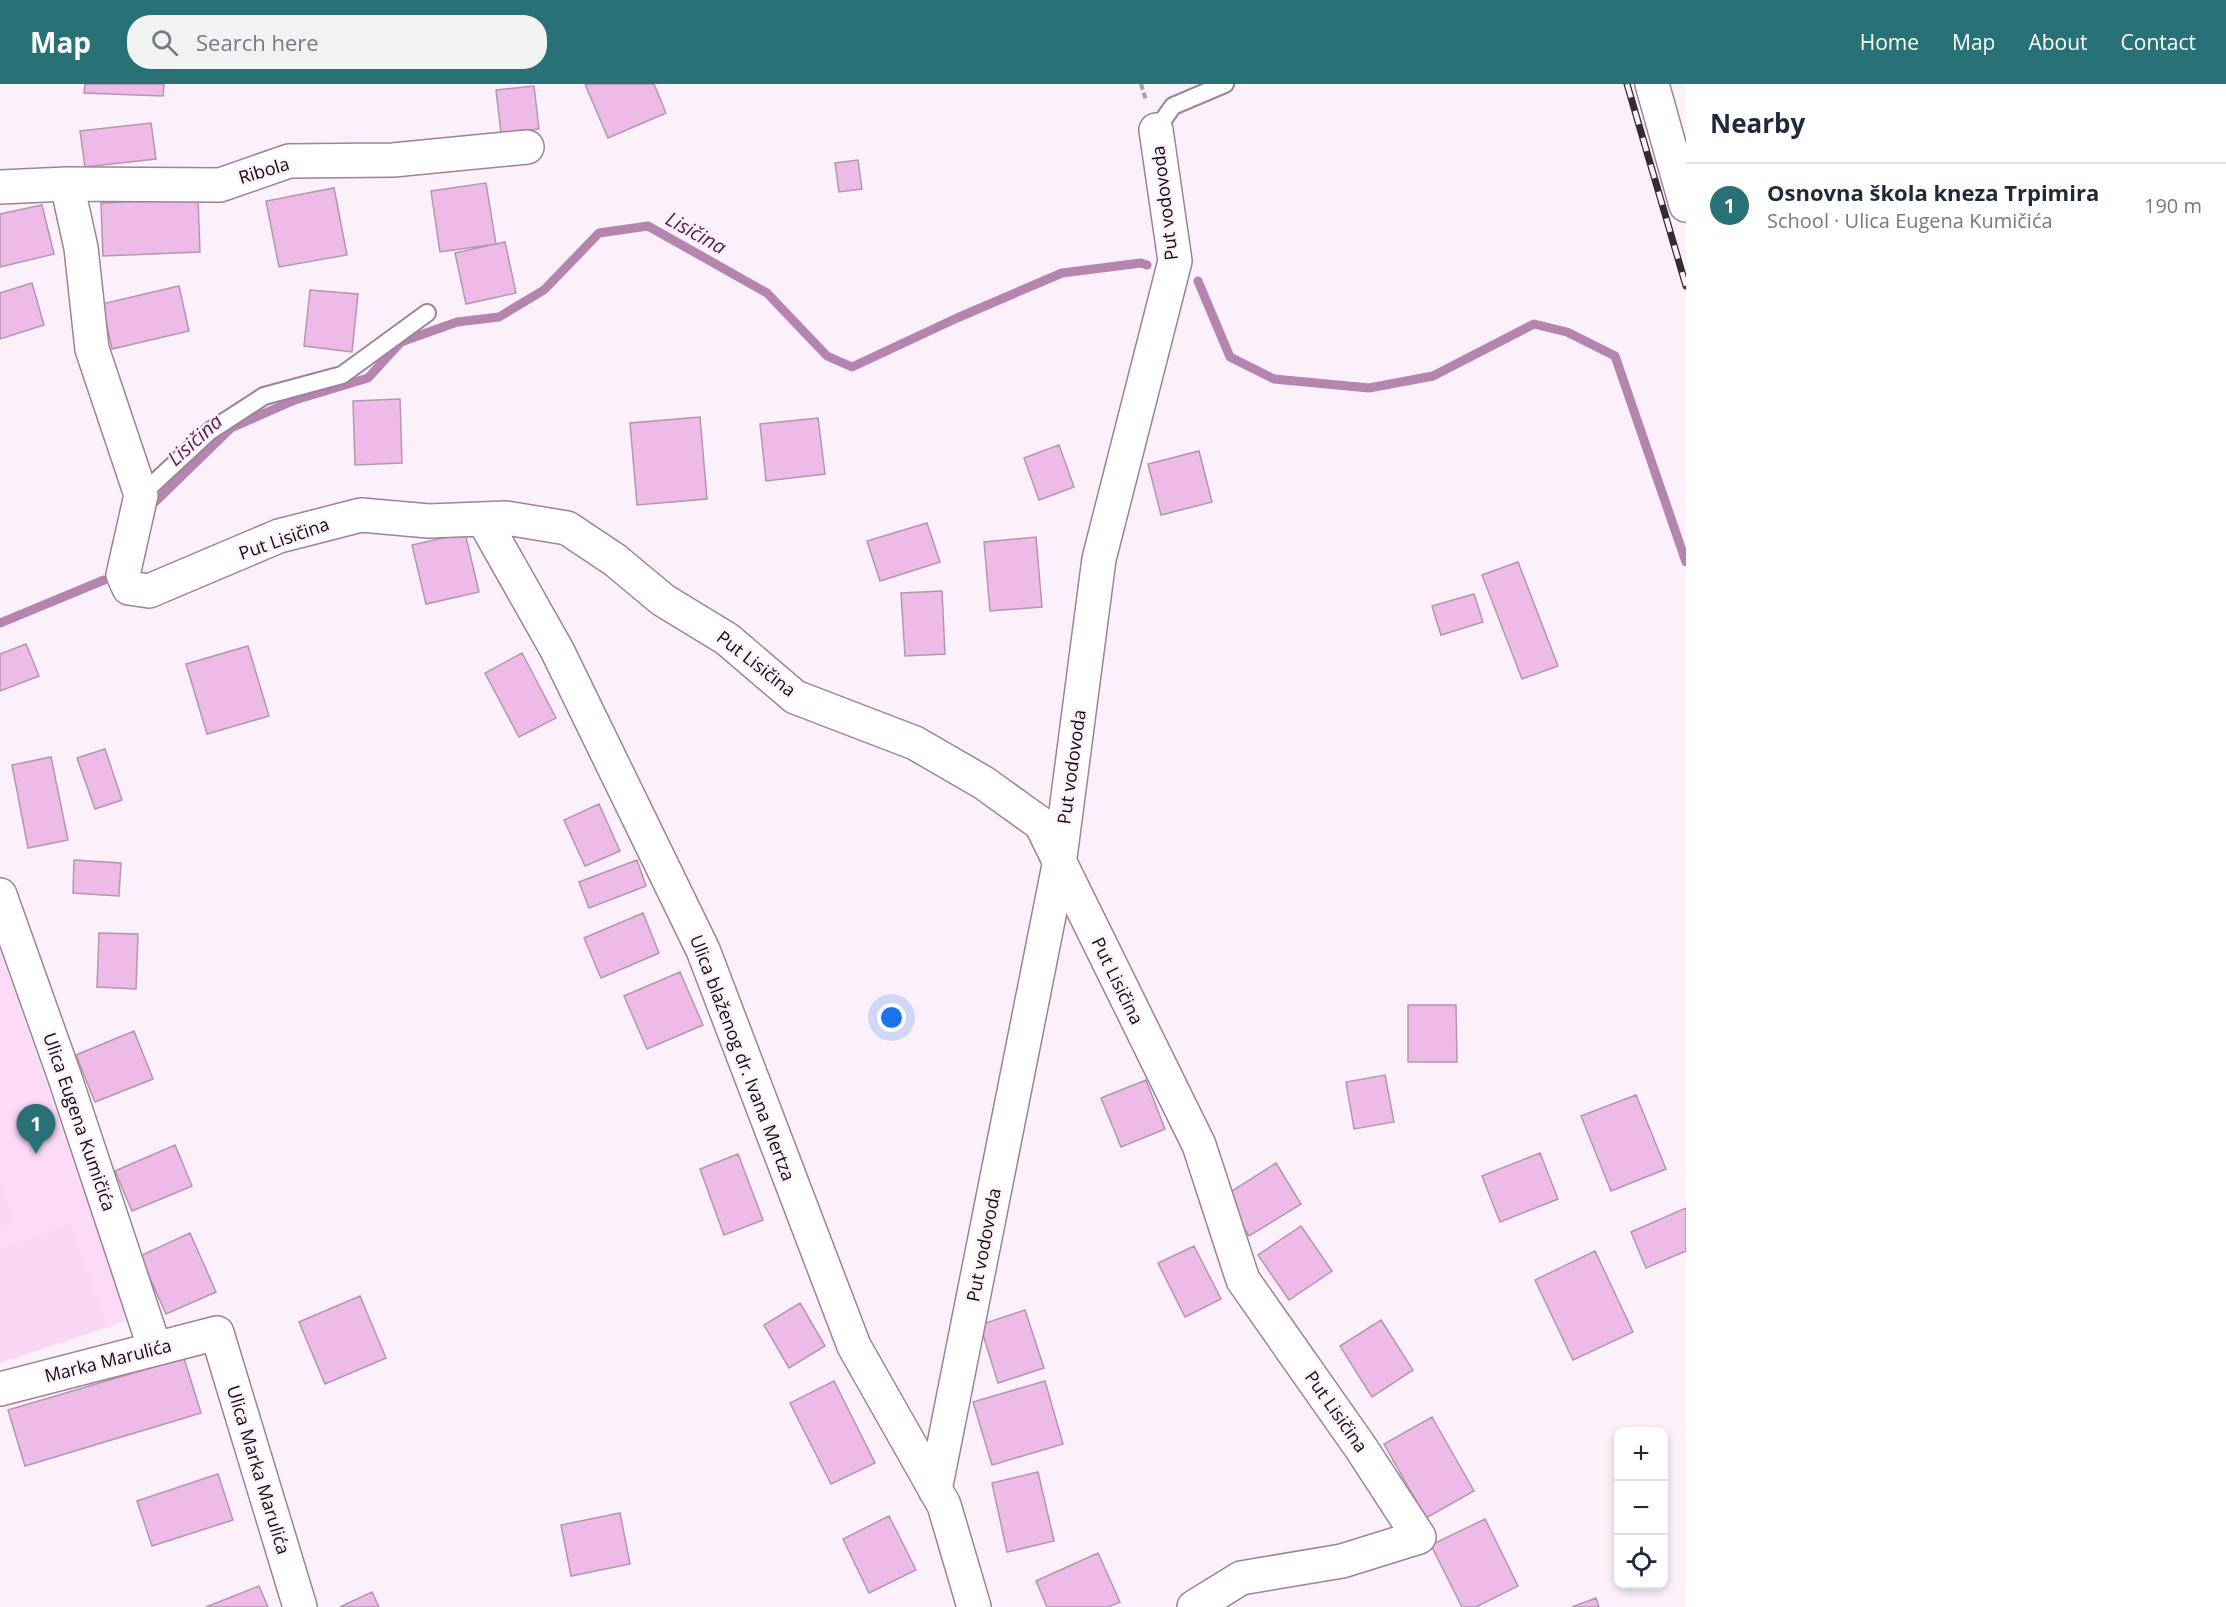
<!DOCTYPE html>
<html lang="en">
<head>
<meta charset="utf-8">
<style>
	:root { --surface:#fff; --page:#f2f2f3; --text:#1f2937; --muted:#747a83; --line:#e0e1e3; --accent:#277177 }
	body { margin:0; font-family:"Open Sans",sans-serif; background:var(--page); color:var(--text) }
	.controls { position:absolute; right:18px; bottom:18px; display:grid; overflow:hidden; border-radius:12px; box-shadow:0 3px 9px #0003 }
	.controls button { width:54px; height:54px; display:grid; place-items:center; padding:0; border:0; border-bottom:2px solid var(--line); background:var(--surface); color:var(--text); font:30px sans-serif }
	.you { position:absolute; left:892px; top:934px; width:21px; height:21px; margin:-15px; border:4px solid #fff; border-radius:50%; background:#1a73e8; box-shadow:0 0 0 9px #1a73e833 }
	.badge { display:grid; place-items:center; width:39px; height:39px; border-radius:50%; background:var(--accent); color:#fff; font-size:20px; font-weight:700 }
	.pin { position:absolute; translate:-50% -50px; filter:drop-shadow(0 2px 3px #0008) }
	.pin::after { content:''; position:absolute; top:32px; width:21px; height:18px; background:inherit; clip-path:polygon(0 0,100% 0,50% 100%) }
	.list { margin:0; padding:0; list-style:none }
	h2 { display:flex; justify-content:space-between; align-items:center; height:78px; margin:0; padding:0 24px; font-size:26px }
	h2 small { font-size:20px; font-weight:400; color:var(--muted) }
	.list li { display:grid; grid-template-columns:39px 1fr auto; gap:18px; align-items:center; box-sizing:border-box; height:84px; padding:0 24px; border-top:2px solid var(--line) }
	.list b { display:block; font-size:22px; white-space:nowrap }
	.list p { margin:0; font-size:20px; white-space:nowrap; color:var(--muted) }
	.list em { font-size:20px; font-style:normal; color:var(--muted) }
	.icon { flex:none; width:33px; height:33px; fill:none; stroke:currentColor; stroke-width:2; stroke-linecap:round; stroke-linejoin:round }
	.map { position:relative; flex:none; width:1686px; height:1523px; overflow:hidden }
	header { display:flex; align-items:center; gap:36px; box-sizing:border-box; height:84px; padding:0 30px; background:var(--accent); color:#fff }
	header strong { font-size:28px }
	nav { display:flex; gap:33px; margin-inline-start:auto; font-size:21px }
	.search { width:420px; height:54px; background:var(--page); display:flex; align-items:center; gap:15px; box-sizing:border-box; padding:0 21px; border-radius:24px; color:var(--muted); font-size:22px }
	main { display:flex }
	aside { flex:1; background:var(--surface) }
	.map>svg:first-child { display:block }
	.built { fill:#fedaf9 }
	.green { fill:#fad8f5 }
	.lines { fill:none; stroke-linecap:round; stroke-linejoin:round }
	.stream { stroke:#b584af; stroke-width:9 }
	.building { fill:#eebae7; stroke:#b397af; stroke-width:1.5 }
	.service-casing { stroke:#9d829a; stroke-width:20 }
	.minor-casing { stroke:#9d829a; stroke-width:36 }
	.path { stroke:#a99ea8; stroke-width:4; stroke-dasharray:6 3; stroke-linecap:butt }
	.service { stroke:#fff; stroke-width:16 }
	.minor { stroke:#fff; stroke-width:33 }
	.rail-casing { stroke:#352b34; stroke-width:7 }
	.rail { stroke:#fcf0fa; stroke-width:4.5; stroke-dasharray:14; stroke-linecap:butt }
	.labels { text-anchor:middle; stroke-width:4.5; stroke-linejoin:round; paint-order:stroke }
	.street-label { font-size:18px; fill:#150b14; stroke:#fcf0fa }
	.water-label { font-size:20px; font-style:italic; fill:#5b2057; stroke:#fcf0fa }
</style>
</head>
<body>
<header>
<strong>Map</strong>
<div class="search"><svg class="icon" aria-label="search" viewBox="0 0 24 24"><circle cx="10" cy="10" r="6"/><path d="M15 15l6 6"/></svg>Search here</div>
<nav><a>Home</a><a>Map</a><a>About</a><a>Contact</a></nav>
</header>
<main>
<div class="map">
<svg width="1686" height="1523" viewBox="0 0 1686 1523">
	<rect width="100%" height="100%" fill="#fcf0fa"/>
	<path class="built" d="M0,866L129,1236L0,1279Z"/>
	<path class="green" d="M0,1095L15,1138L0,1144Z
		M70,1139L108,1243L0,1279V1165Z"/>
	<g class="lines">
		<path class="stream" d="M1198,197L1230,273L1274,295L1369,304L1433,292L1534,240L1567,248L1615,272L1686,478
			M155,418L231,344L295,316L368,294L401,258L457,238L499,233L544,206L599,149L648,142L767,209L827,272L852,283L957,234L1062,189L1141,179L1147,181
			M0,539L104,496"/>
	</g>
	<path class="building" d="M85,0H164L163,12L84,9Z
		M585,0H654L666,29L608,54Z
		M534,2L539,45L501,49L496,6Z
		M151,39L156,75L85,83L80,47Z
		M858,76L862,105L839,108L835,79Z
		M486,99L496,160L440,168L431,107Z
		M334,104L347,171L279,183L266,117Z
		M198,115L200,168L103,172L101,119Z
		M42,121L54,170L0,183V130Z
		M505,158L516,209L466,220L455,169Z
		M32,199L44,241L0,255V209Z
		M179,202L189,247L112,265L102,220Z
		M310,206L358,210L352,268L304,262Z
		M400,315L402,379L355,381L353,317Z
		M700,333L707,415L637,421L630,339Z
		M818,334L825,390L766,397L760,340Z
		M1059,361L1074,403L1039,416L1024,374Z
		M1199,367L1212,418L1161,431L1148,380Z
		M927,439L940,478L880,497L867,457Z
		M465,449L479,508L426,520L412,461Z
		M1036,453L1042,523L990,527L984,458Z
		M1518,478L1558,582L1522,595L1482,491Z
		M942,507L945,570L905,572L901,509Z
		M1474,510L1483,538L1441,551L1432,522Z
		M26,560L39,592L0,607V570Z
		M248,562L269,632L207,650L186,580Z
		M522,569L556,634L519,653L485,589Z
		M105,665L122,716L95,725L77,674Z
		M51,673L68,756L28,764L12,681Z
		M599,720L620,767L585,782L564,736Z
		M74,776L121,779L119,812L73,809Z
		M637,776L646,802L589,824L579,798Z
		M643,829L659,869L601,894L584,854Z
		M99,849L138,850L136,905L97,903Z
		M680,888L703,941L647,965L624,912Z
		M1408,921H1456L1457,978H1408Z
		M134,947L153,995L95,1018L76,971Z
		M1385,991L1394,1038L1354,1045L1346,998Z
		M1146,996L1165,1045L1121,1063L1101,1014Z
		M1636,1011L1666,1085L1611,1107L1581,1032Z
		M175,1061L192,1102L132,1127L115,1087Z
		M1540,1069L1558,1115L1500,1138L1482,1092Z
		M738,1070L763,1136L724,1151L700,1085Z
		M1276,1079L1301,1120L1249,1152L1224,1112Z
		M1686,1124V1167L1646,1184L1631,1148Z
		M1301,1142L1332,1187L1289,1216L1258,1171Z
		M190,1149L216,1208L166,1230L140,1172Z
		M1194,1162L1221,1215L1185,1233L1158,1179Z
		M1595,1167L1633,1248L1573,1276L1535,1196Z
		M360,1212L386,1274L325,1300L299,1238Z
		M800,1219L825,1262L789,1284L764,1241Z
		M1025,1226L1044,1284L998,1299L980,1241Z
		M1381,1236L1413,1286L1372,1313L1340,1262Z
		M184,1274L201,1329L25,1382L8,1326Z
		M834,1297L875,1379L831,1400L790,1319Z
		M1045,1297L1063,1360L992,1381L973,1318Z
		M1432,1333L1474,1407L1426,1434L1384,1360Z
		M1038,1388L1054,1457L1007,1468L992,1399Z
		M218,1390L233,1436L152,1462L137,1417Z
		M620,1429L630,1480L571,1492L561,1441Z
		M889,1432L916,1486L869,1509L843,1455Z
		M1485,1435L1518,1502L1476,1523H1462L1431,1461Z
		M1098,1469L1120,1518L1108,1523H1047L1036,1497Z
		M259,1502L268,1523H206Z
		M372,1508L379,1523H340Z
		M1596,1514L1599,1523H1572Z"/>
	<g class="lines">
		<g class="service-casing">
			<path id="service" d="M1156,46L1173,22L1225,0
				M141,411L210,347L264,312L342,291L427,229"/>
		</g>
		<g class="minor-casing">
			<path id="minor" d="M1652,0L1686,121
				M67,100L81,164L92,265L141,411L123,491L129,504L149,507L279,452L361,431L429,437L506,434L567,444L615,476L663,516L727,555L795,613L915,659L984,699L1041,740L1199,1061L1243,1196L1361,1364L1419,1453L1342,1477L1241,1494L1194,1523
				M0,103L67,100L220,101L289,77L393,76L527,63
				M483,435L557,566L703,866L854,1262L944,1421L974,1523
				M0,811L64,991L155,1265
				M0,1305L217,1249L300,1523
				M935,1406L1059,781L1099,475L1175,177L1156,46"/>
		</g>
		<path class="path" d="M1141,0L1146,16"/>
		<use href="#service" class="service"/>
		<use href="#minor" class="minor"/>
		<g class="rail-casing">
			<path id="rail" d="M1627,0L1686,202"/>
		</g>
		<use href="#rail" class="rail"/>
	</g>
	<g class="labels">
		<g class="street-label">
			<text transform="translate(264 87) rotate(-17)" y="6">Ribola</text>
			<text transform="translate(1165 119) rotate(-97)" y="6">Put vodovoda</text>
			<text transform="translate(284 455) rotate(-19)" y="6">Put Lisičina</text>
			<text transform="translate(756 580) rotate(38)" y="6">Put Lisičina</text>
			<text transform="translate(1072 683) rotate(-82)" y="6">Put vodovoda</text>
			<text transform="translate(1117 897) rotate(64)" y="6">Put Lisičina</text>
			<text transform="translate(742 974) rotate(69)" y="6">Ulica blaženog dr. Ivana Mertza</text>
			<text transform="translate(79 1038) rotate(71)" y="6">Ulica Eugena Kumičića</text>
			<text transform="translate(984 1161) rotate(-79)" y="6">Put vodovoda</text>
			<text transform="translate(108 1277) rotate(-14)" y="6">Marka Marulića</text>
			<text transform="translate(1336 1328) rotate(55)" y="6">Put Lisičina</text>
			<text transform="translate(258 1386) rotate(73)" y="6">Ulica Marka Marulića</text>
		</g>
		<g class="water-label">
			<text transform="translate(696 149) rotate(29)" y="7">Lisičina</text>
			<text transform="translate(195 356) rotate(-42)" y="7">Lisičina</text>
		</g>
	</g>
</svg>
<div class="controls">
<button>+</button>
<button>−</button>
<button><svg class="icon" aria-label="locate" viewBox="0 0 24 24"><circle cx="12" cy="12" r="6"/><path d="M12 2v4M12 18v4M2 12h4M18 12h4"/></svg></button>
</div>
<div class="you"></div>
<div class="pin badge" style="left:36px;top:1070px">1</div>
</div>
<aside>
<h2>Nearby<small></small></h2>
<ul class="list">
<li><span class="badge">1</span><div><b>Osnovna škola kneza Trpimira</b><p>School · Ulica Eugena Kumičića</p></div><em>190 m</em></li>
</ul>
</aside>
</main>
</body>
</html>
